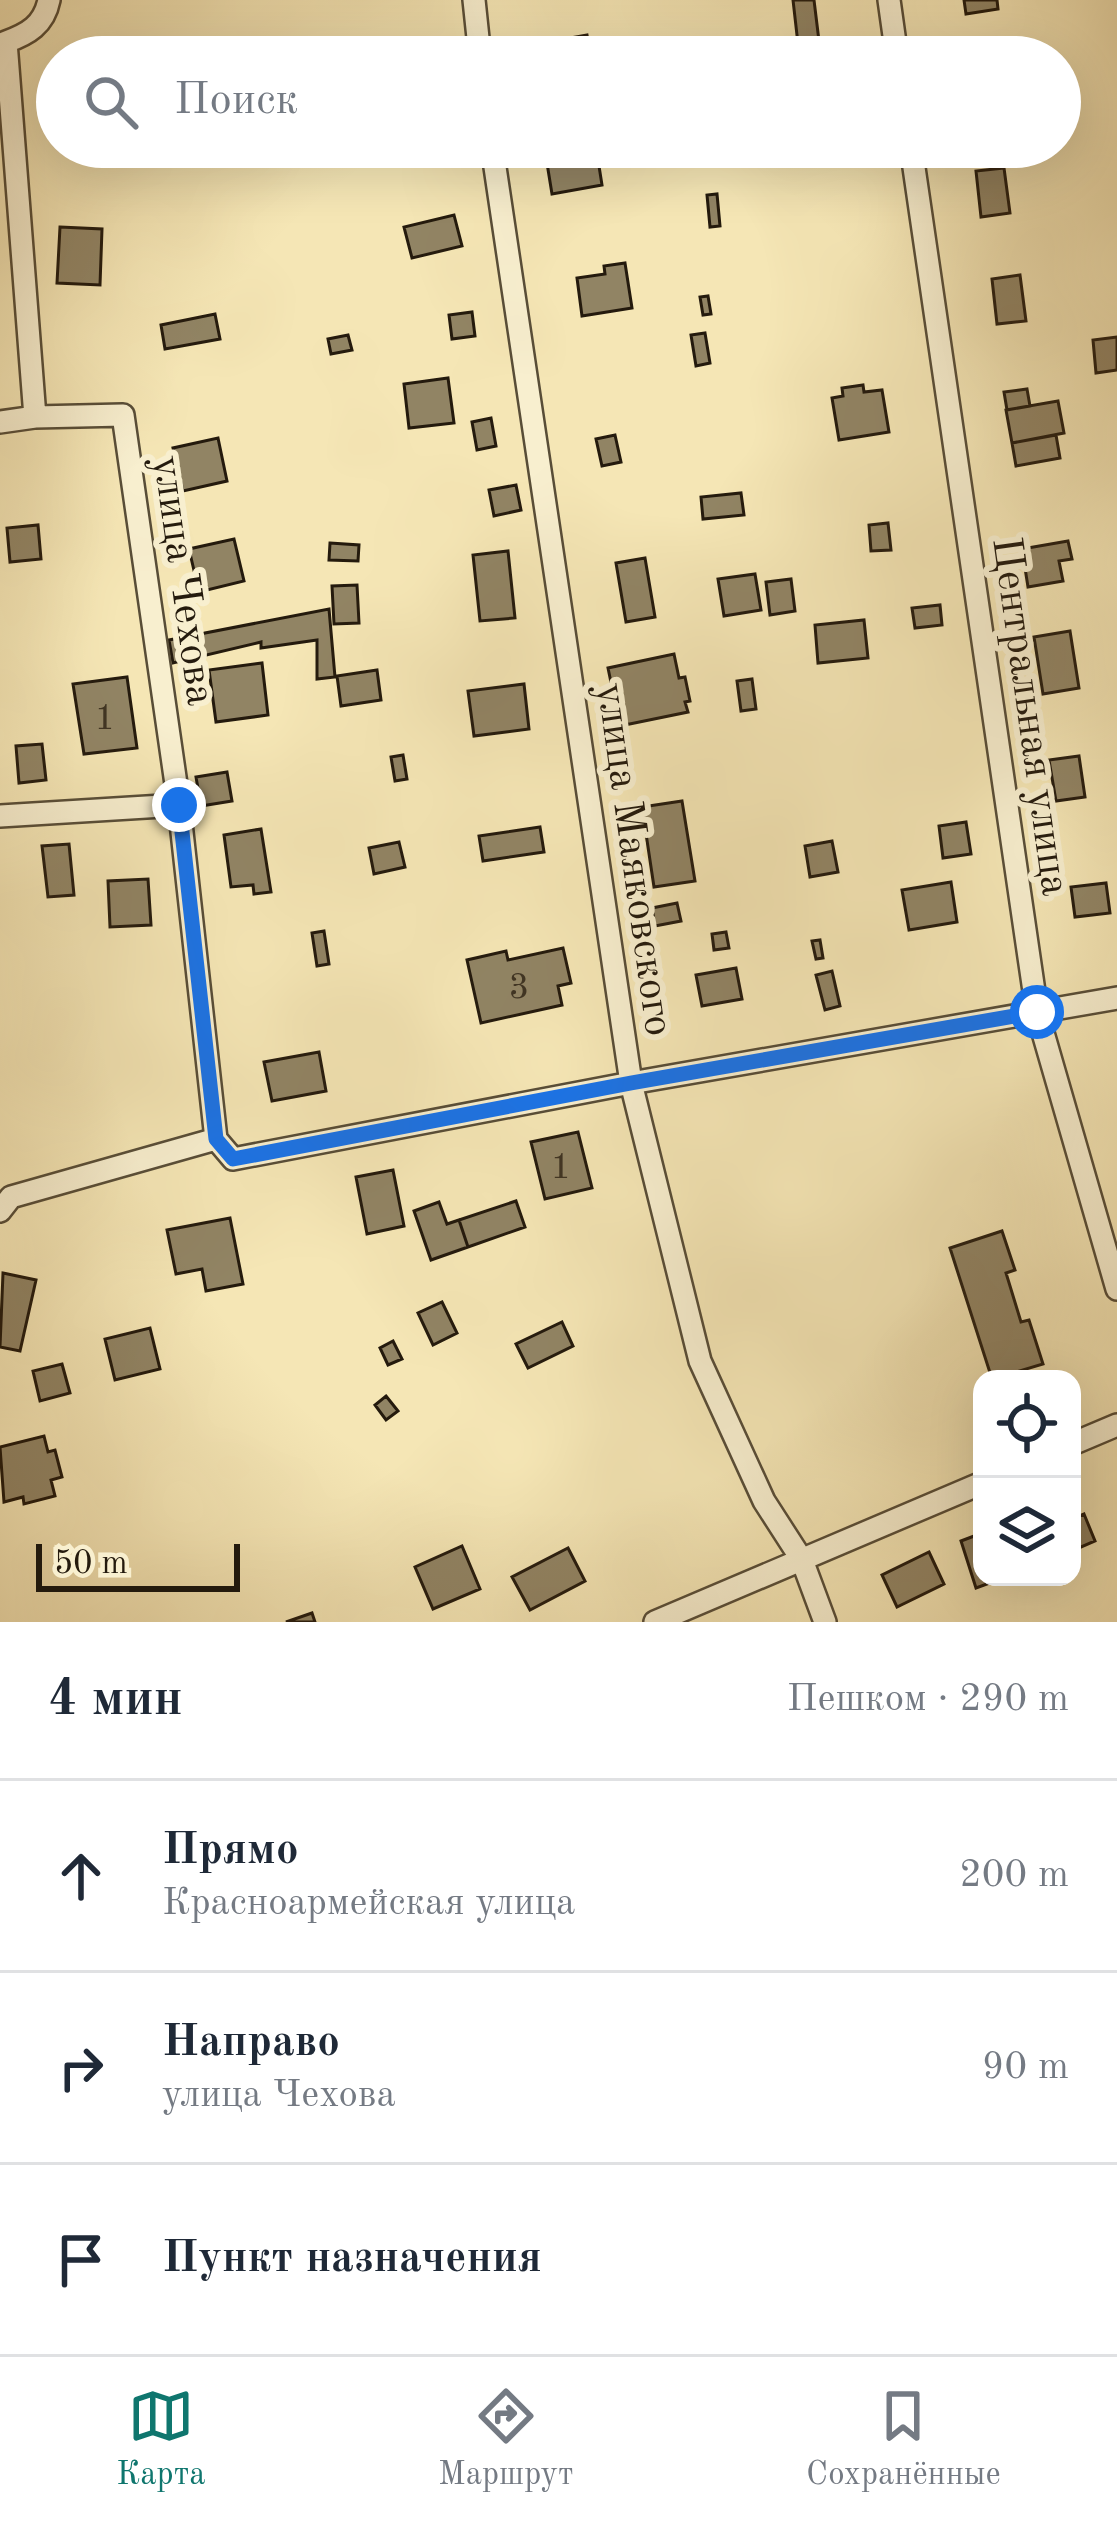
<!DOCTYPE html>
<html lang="ru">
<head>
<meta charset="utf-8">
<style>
	:root { --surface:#fff; --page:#f2f2f3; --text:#1f2937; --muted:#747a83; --line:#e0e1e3; --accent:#0f766e }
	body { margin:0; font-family:"Old Standard TT",serif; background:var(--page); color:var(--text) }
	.controls { position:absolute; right:36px; bottom:36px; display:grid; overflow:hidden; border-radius:24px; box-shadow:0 12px 48px #0002 }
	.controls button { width:108px; height:108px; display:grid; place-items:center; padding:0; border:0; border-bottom:3px solid var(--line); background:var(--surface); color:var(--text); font:60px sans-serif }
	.scale { position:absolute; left:36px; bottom:30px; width:204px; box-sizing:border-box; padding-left:12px; border:6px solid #241a0d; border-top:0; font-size:33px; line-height:42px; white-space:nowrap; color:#241a0d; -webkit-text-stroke:9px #f8efcf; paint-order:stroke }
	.stop { position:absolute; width:36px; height:36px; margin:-27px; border:9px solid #1a73e8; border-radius:50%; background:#fff }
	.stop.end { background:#1a73e8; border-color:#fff; box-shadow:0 3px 12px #0008 }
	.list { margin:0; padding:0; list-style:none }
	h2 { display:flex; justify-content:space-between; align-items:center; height:156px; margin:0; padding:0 48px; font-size:51px }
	h2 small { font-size:39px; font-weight:400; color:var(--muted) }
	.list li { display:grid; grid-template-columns:78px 1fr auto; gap:36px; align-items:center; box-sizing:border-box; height:192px; padding:0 48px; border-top:3px solid var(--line) }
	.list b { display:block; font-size:45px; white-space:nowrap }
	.list p { margin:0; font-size:39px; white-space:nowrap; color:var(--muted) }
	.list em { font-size:39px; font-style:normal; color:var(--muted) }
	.icon { flex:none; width:66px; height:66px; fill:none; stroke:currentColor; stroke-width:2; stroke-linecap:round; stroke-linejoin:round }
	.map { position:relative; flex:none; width:1117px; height:1622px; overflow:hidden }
	.search { position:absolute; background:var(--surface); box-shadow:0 12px 48px #0002; left:36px; right:36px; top:36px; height:132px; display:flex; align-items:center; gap:30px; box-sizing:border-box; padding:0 42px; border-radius:66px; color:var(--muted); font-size:45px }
	.sheet { height:732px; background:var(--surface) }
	nav { display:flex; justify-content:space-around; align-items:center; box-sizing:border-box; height:168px; border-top:3px solid var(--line); background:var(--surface); font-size:33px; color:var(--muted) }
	nav a { display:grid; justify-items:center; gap:6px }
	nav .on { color:var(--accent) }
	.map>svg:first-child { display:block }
	.building { fill:#918464; stroke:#241a0d; stroke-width:3 }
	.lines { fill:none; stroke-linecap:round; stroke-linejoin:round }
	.minor-casing { stroke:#584d37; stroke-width:26 }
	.minor { stroke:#f8efcf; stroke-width:21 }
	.route { stroke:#1a73e8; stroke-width:15 }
	.labels { text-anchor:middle; stroke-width:12; stroke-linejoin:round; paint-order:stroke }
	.number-label { font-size:36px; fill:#3f3423 }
	.street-label { font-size:42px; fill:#241a0d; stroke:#f8efcf }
</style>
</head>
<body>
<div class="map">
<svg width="1117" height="1622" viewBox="0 0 1117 1622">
	<rect width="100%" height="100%" fill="#f5e6b5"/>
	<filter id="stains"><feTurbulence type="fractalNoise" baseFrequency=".00167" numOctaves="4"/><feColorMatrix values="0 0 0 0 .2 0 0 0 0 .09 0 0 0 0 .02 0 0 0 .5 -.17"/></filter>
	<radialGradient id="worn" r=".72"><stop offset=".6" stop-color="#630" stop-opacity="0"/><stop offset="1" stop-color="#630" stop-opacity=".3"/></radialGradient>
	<path class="building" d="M793,0H814L819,41L798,44Z
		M964,0H997L998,9L966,14Z
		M587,35L591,57H539L537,44Z
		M570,147H596L602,185L552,194L545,151Z
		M1004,168L1010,213L981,217L976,171Z
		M717,194L720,226L710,227L707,195Z
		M454,215L462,246L412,258L404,227Z
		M60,227L102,229L100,285L57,283Z
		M625,263L632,308L582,316L577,278L605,274L604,266Z
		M1020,275L1026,321L997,324L992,279Z
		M708,296L711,314L703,315L700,297Z
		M472,312L475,336L452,339L449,315Z
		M215,314L220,339L165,349L161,325Z
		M705,333L710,363L696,366L691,335Z
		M348,335L352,350L331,354L328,339Z
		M1117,337V370L1096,373L1093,340Z
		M448,378L454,423L409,428L404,384Z
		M863,385L864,392L882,390L889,432L839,440L832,398L843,396L842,388Z
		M1027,389L1030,406L1007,410L1004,392Z
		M1058,401L1064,433L1012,443L1006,410Z
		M491,418L496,446L477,450L472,422Z
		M615,435L621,462L602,466L596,439Z
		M1056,435L1060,458L1016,466L1012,443Z
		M218,438L227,481L183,491L173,448Z
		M516,485L521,510L494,516L489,490Z
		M741,493L744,515L703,519L701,497Z
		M888,523L891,550L871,551L869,525Z
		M38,525L41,559L10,562L7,528Z
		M234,539L244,581L199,592L189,549Z
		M1068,541L1072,559L1059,561L1063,581L1028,587L1022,549Z
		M330,543L359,545L358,561L329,560Z
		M508,551L515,618L480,621L473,555Z
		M645,558L655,617L626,622L616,563Z
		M755,574L761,610L724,616L718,579Z
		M791,579L795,611L770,615L766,582Z
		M357,585L359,623L334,624L332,586Z
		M940,605L942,625L915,628L912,608Z
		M329,609L335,677L317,679V640L261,648V642L173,663L169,640Z
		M864,620L868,658L818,663L815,625Z
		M1070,631L1079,688L1043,694L1034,637Z
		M674,654L679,678L685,677L690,701L685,702L688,712L620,726L608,668Z
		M262,663L268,715L216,722L209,670Z
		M377,670L381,700L341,706L337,676Z
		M127,677L137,748L84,754L73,684Z
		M752,679L756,709L741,711L737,681Z
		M524,684L529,729L474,736L468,691Z
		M42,744L46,780L19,783L16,746Z
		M403,755L407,779L395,781L391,757Z
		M1079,756L1085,797L1056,801L1049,760Z
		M227,772L232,801L201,806L196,777Z
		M682,801L695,881L654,887L642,807Z
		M966,822L971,854L943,858L939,826Z
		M540,827L544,852L483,861L479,836Z
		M261,829L271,892L254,894L253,885L231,887L224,835Z
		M832,841L838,872L810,877L805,846Z
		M399,842L405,867L374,874L369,848Z
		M69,844L74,895L48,897L42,846Z
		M148,879L151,925L110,927L108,881Z
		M951,882L957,922L909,930L902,890Z
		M1106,883L1110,913L1075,917L1071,887Z
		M677,903L681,921L655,926L652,908Z
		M324,931L329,964L317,966L312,933Z
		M726,932L729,948L714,950L712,934Z
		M820,940L823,958L816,959L812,941Z
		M563,948L571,983L558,986L562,1005L481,1023L467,960L506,951L508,960Z
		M736,968L742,999L702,1006L696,975Z
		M832,971L840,1006L825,1010L816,975Z
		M319,1052L326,1091L272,1101L264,1062Z
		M578,1132L592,1188L545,1199L531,1142Z
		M393,1170L404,1226L367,1234L356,1177Z
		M516,1201L525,1227L468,1247L459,1220Z
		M439,1202L447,1224L459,1220L468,1247L431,1260L414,1211Z
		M230,1218L243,1284L206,1291L202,1269L176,1274L167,1230Z
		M1002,1231L1015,1270L1006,1273L1021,1322L1029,1320L1043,1364L992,1379L950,1248Z
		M3,1273L36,1280L20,1351L0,1347Z
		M442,1302L457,1333L433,1345L418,1313Z
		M562,1322L573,1346L528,1368L516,1344Z
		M150,1328L160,1369L115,1380L105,1339Z
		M393,1341L402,1359L388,1365L380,1348Z
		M62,1364L70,1393L40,1401L33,1371Z
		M386,1396L398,1411L386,1420L375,1405Z
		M44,1436L48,1452L55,1450L62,1477L51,1480L55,1496L24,1504L23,1497L4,1502L0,1447Z
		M1084,1514L1095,1541L1072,1551V1519Z
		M982,1533V1577L998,1580L976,1588L961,1541Z
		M462,1546L480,1589L433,1609L415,1567Z
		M568,1548L585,1581L530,1610L512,1577Z
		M929,1552L944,1584L897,1607L882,1575Z
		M312,1613L315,1622H286Z"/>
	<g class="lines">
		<g class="minor-casing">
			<path id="minor" d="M49,0C44,25 28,34 6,42L35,417L123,415L179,805L216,1139
				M474,0L480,57
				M889,0L897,57
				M492,147L631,1083L700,1361L764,1501L802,1560L825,1622
				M911,147L1037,1012L1117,1289
				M0,422L35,417
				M0,816L179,805
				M0,1211L11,1197L216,1139L233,1159L631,1083L1117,998
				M1072,1444L1117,1425
				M655,1622L982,1483"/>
		</g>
		<use href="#minor" class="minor"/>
	</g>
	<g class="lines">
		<path class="route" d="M179,805L216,1139L233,1159L631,1083L1037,1012"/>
	</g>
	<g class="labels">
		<g class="number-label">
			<text x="105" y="729">1</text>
			<text x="519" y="998">3</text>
			<text x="561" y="1178">1</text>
		</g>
		<g class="street-label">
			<text transform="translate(186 580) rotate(82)" y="15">улица Чехова</text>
			<text transform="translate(1033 716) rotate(82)" y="15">Центральная улица</text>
			<text transform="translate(637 859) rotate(82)" y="15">улица Маяковского</text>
		</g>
	</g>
	<rect width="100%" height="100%" filter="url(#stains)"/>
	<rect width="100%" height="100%" fill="url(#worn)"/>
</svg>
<div class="controls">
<button><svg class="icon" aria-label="locate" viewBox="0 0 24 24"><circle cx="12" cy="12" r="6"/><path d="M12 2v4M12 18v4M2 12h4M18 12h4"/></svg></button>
<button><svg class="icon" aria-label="layers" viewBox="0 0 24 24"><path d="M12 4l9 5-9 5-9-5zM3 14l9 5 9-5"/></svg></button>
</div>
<div class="scale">50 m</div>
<div class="stop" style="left:1037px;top:1012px"></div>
<div class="stop end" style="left:179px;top:805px"></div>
<div class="search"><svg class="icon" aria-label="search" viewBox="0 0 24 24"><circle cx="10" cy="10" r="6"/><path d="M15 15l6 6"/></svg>Поиск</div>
</div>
<section class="sheet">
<h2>4 мин<small>Пешком · 290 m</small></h2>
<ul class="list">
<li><svg class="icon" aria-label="ahead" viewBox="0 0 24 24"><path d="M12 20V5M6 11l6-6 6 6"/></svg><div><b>Прямо</b><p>Красноармейская улица</p></div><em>200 m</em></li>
<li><svg class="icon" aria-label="right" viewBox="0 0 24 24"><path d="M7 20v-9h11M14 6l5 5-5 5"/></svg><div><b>Направо</b><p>улица Чехова</p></div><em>90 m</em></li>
<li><svg class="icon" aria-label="arrive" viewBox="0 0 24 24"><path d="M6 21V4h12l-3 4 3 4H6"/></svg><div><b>Пункт назначения</b></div></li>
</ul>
</section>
<nav>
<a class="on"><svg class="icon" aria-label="map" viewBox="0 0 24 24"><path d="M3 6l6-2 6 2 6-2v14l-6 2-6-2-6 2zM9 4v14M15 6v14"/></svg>Карта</a>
<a><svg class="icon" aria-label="directions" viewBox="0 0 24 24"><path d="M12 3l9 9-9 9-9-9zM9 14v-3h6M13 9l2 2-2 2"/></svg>Маршрут</a>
<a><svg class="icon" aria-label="saved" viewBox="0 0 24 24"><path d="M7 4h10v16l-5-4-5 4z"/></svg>Сохранённые</a>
</nav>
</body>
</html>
